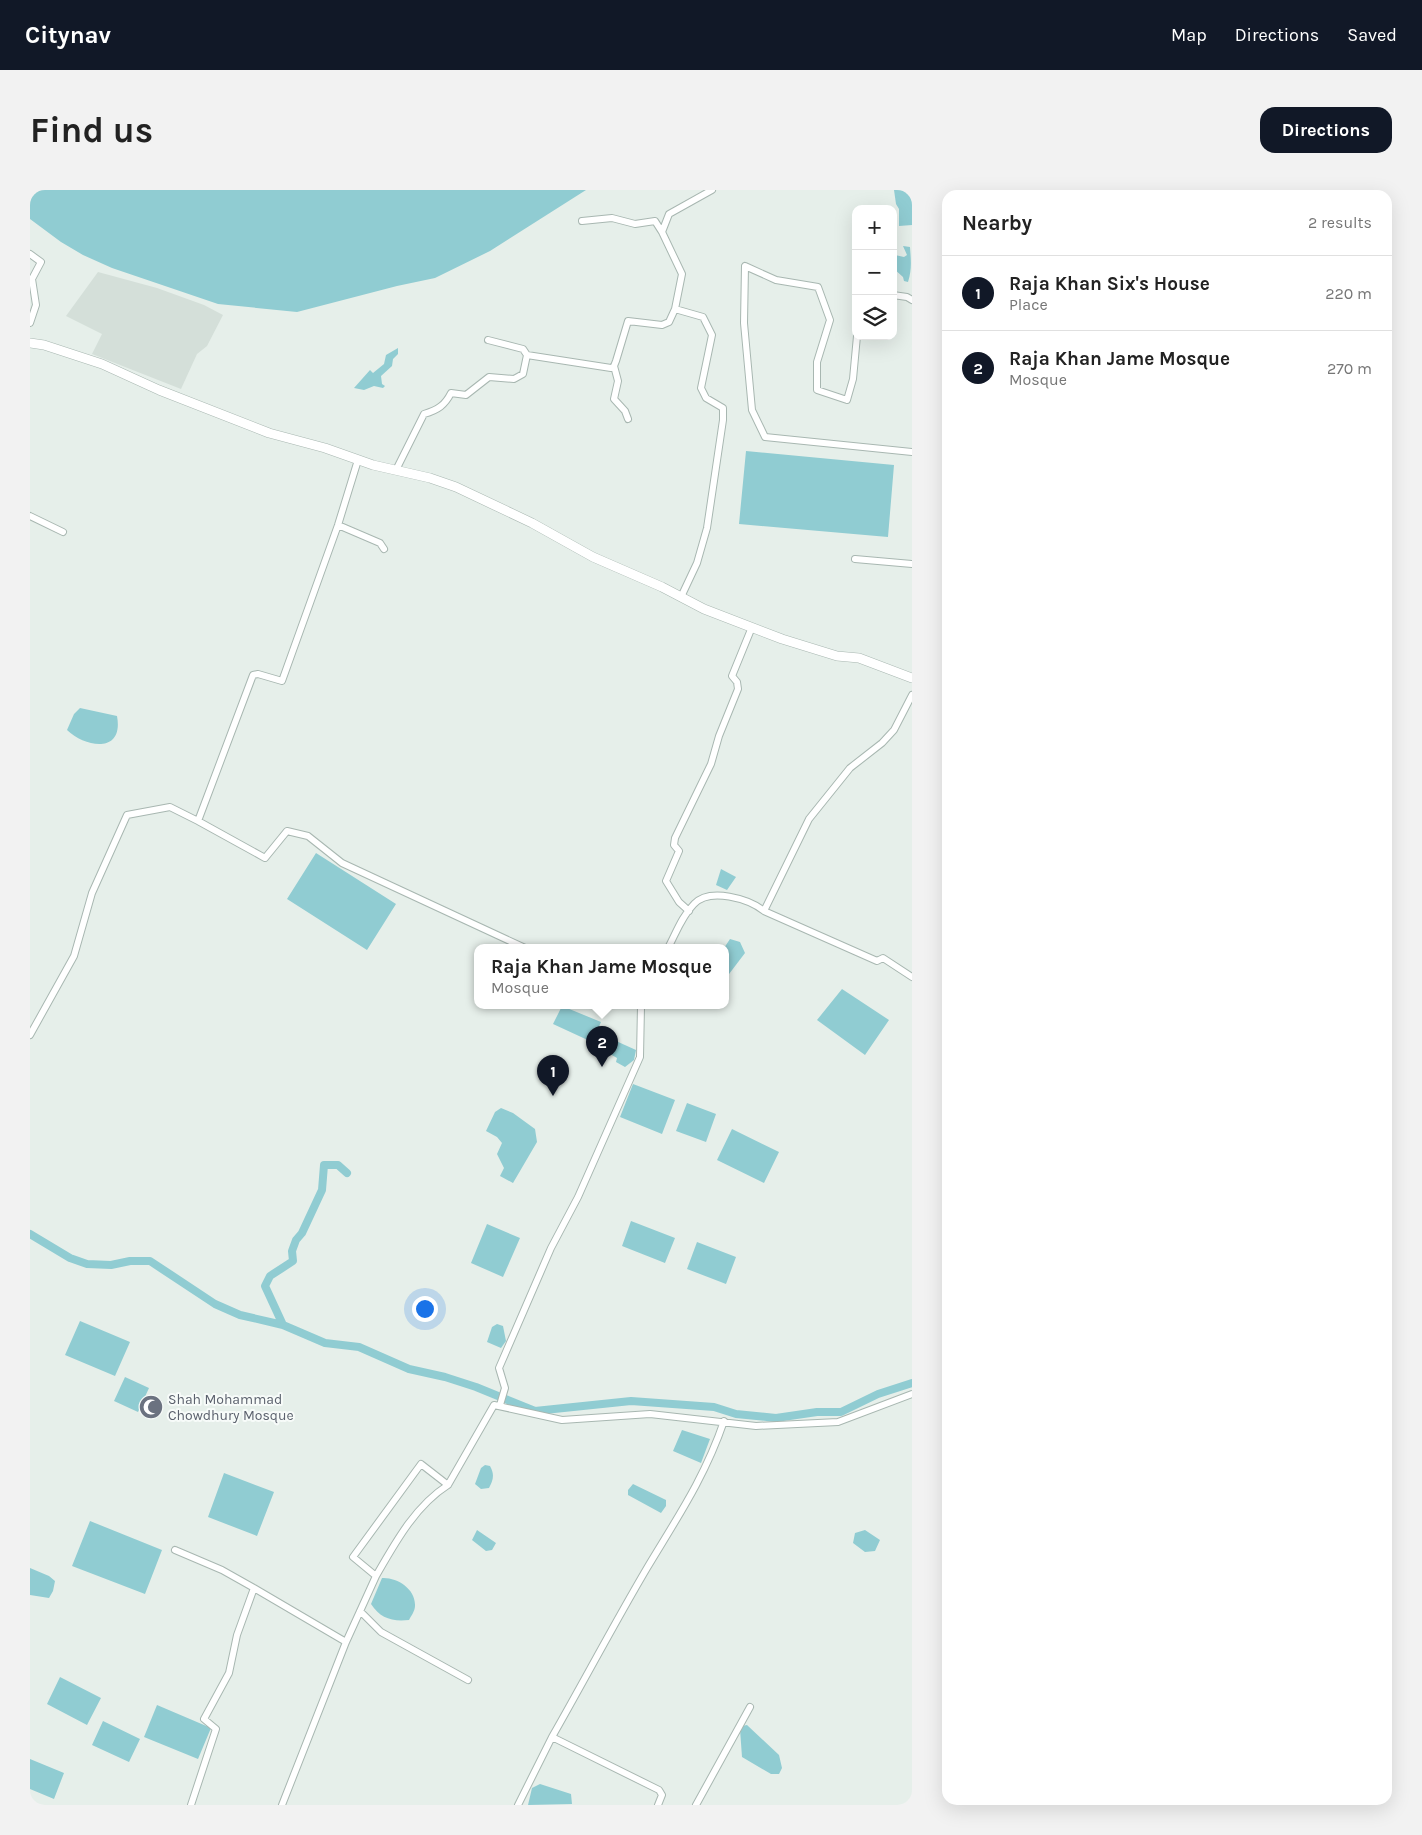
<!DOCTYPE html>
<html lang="en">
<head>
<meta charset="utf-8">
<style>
	:root { --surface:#fff; --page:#f2f2f2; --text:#222; --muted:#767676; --line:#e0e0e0; --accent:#111827 }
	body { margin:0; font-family:Karla,sans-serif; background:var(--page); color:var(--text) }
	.controls { position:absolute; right:15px; top:15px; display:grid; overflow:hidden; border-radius:10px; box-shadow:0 5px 20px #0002 }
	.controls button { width:45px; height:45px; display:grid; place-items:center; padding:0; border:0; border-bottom:1px solid var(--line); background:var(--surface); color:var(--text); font:25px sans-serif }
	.you { position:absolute; left:394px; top:1118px; width:18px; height:18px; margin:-12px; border:4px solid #fff; border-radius:50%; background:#1a73e8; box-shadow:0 0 0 8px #1a73e833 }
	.badge { display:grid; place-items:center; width:32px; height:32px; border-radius:50%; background:var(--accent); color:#fff; font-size:16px; font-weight:700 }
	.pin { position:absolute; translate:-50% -41px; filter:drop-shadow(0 1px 2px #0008) }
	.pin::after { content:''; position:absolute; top:26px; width:18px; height:15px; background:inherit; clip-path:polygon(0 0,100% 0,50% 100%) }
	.popup { position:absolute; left:444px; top:754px; width:255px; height:65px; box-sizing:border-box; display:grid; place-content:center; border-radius:10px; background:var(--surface); filter:drop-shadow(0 1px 4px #0005); font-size:16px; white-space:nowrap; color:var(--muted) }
	.popup b { font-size:19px; color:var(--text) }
	.popup::after { content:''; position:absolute; left:50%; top:100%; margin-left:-10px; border:10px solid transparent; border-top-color:var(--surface) }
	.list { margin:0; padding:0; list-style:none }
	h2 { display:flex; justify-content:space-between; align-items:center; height:65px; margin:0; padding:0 20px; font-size:21px }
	h2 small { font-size:16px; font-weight:400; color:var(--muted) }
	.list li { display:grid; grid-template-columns:32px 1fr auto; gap:15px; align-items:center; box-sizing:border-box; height:75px; padding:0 20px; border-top:1px solid var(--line) }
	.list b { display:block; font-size:19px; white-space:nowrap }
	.list p { margin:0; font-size:16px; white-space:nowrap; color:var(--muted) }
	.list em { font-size:16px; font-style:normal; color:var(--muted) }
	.icon { flex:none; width:28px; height:28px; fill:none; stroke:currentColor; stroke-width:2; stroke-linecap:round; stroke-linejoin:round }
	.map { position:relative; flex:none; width:882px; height:1615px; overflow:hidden; border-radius:15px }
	header { display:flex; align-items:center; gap:30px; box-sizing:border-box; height:70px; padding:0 25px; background:var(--accent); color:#fff }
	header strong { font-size:24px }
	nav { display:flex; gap:28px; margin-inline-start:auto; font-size:18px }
	.intro { display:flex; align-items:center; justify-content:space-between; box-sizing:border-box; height:120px; padding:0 30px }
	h1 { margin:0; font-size:35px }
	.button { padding:12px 22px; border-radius:15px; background:var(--accent); color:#fff; font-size:18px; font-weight:700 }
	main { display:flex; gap:30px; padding:0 30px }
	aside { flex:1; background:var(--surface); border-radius:15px; box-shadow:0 5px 20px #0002 }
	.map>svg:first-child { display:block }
	.built { fill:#d4dfd9 }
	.water { fill:#90ccd2 }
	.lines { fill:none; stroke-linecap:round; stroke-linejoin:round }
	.canal { stroke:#90ccd2; stroke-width:8 }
	.minor-casing { stroke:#a8b7b1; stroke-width:8 }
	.tertiary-casing { stroke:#a8b7b1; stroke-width:10 }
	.minor { stroke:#fff; stroke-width:6 }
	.tertiary { stroke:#fff; stroke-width:9 }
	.labels { text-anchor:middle; stroke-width:4; stroke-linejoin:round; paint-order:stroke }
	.worship-label { font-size:14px; fill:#5b616d; stroke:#f7fbf9; text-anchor:start }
</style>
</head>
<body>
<header>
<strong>Citynav</strong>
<nav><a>Map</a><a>Directions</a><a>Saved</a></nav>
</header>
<div class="intro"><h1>Find us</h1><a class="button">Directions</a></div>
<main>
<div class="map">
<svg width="882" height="1615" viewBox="0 0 882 1615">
	<rect width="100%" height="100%" fill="#e6efea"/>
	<path class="built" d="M68,82L127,98L174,115L193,125L177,156L167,164L151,199L62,164L72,144L36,126Z"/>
	<path class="water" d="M0,0H556L460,61L405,88L367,96L267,122L188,114L82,78L53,65L31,52L0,29Z
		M864,0H882V35L869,36V19L866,14Z
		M873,56L880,57C881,71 882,79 878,92L874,91L873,87L863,78L865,65L874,67L877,65Z
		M368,158V164L363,169L362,176L351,186L352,194L355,196L353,198L344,196L334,200L324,198L340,180L343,183L354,174L356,165Z
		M716,261L864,275L858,347L709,334Z
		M50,518L87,526C94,564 56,558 37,540L44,524Z
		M286,663L366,714L337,760L257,709Z
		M691,679L706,687L697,700L686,695Z
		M700,749L710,752L715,763L696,788V758H694Z
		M812,799L859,830L835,865L787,830Z
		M532,816L571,832L562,852L523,834Z
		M586,851L606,860L604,870L595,877L586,872L587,868L575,861L579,854Z
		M603,894L645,910L632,944L590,927Z
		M657,913L686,924L676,952L646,941Z
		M471,918L483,923L505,939L507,952L483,993L470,986L474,978L467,964L472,953L467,947L456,941L465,922Z
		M702,939L749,962L734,993L687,970Z
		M601,1031L645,1048L635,1073L592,1056Z
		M457,1034L490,1048L473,1087L441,1073Z
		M667,1052L706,1067L696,1094L657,1079Z
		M50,1131L100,1152L85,1186L35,1165Z
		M467,1134L473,1136L476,1151L471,1158L457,1152L462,1137Z
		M95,1187L119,1198L108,1222L84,1211Z
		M652,1240L680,1249L671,1273L643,1261Z
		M455,1275L460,1276C465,1285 463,1290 459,1298L451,1299L445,1294L451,1278Z
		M194,1283L244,1302L227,1346L178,1327Z
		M603,1294L636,1310V1316L631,1323L598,1305V1300Z
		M60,1331L132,1360L115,1404L42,1376Z
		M447,1340L466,1353L462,1360L456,1361L442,1350Z
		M835,1340L850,1350L845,1361L835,1362L823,1353L825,1343Z
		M0,1378L19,1386L25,1391L23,1401L19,1408L0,1405Z
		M352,1388C367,1387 386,1399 385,1416C385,1421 381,1426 379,1430C362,1432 350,1428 341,1414Z
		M30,1487L71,1508L57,1535L17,1514Z
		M127,1515L181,1538L168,1569L114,1547Z
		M73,1531L110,1549L99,1572L62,1555Z
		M717,1535L749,1565L752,1578L749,1584H741L712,1567L710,1539L712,1536Z
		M0,1569L34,1583L24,1609L0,1599Z
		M510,1594L541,1604L542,1614L498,1615L502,1598Z"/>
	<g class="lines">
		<path class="canal" d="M0,1044L40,1068L57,1074L81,1075L100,1071H120L185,1114L210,1125L253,1135L295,1153L329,1157L379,1179L415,1187L446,1197L505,1221L601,1211L684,1217L706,1224L746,1228L787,1222H811L848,1204L882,1193
			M253,1135L235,1096L240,1086L263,1071L262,1061L266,1050L272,1043L292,1000L294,975H308L317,983"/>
		<g class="minor-casing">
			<path id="minor" d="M552,31L582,28L605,34L625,31L632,42
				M0,64L11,72L2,89L6,115L0,133
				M863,105L877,107L882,110
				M645,119L673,127L682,145L671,198L676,208L693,218V230L677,338L667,373L651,407
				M827,146L823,189L817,210L787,200V172L800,130L788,97L746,90L715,76L714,133L722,220L735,247L882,262
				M497,165L581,178L584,176L586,171L598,131L632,135L639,132L645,119L652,84L632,42L639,24L682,0
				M584,176L588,191L584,209L595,221L598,229
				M366,280L394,224C408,220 415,215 421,203L436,205L459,187L484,189L493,184L497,165L493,159L458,150
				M0,326L33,342
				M308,335L350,353L354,359
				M825,369L882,374
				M168,631L235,668L257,641L278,646L312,673L495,758
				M659,721L649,712L636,691L649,661L644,655L645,648L681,574L689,546L708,499L707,492L702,486L722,437
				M734,721L779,629L820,578L852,553L864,540L882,505
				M638,758C646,743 652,726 664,714C680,697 719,709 734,721L847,771L853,768L882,787
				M0,845L44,766L62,703L97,625L140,617L168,631L223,485L228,484L252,491L308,335L328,270
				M470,1215L475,1198L469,1178L521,1058L548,1007L610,867L611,816
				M145,1360L192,1380L224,1398L207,1445L199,1483L174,1529L186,1539L161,1615
				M346,1386C365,1353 385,1316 418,1295
				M224,1398L316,1452L346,1386L323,1367L391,1274L418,1295L464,1215L532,1230L620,1224L726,1236L808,1232L882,1204
				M330,1421L351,1442L438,1490
				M252,1615L316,1452
				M488,1615L522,1547
				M628,1615L632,1605L629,1600L522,1547C554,1491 584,1434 617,1378C647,1328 675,1287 694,1231
				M666,1615L720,1517"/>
		</g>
		<g class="tertiary-casing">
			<path id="tertiary" d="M0,153L14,155L72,174L129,200L239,243L295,258L343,275L400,288L426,297L502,333L563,367L632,397L674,419L752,449L807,466L829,468L882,488"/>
		</g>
		<use href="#minor" class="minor"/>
		<use href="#tertiary" class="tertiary"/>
	</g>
	<defs>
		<g id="mosque-disc" transform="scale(1.25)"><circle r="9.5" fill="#6b7280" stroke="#f7fbf9"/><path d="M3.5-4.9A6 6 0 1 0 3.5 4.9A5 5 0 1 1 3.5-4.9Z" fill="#fff"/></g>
	</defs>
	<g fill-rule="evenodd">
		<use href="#mosque-disc" x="121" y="1217"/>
	</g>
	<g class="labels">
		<g class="worship-label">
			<text x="138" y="1214">Shah Mohammad<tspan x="138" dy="16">Chowdhury Mosque</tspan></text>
		</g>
	</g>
</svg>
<div class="controls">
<button>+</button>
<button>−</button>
<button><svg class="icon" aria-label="layers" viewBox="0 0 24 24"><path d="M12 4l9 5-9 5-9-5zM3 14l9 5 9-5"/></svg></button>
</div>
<div class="you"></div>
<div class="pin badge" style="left:523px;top:906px">1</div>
<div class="pin badge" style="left:572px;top:877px">2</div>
<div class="popup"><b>Raja Khan Jame Mosque</b>Mosque</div>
</div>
<aside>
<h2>Nearby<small>2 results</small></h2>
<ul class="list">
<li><span class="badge">1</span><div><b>Raja Khan Six's House</b><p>Place</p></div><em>220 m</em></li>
<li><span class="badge">2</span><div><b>Raja Khan Jame Mosque</b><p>Mosque</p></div><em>270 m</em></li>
</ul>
</aside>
</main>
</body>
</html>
